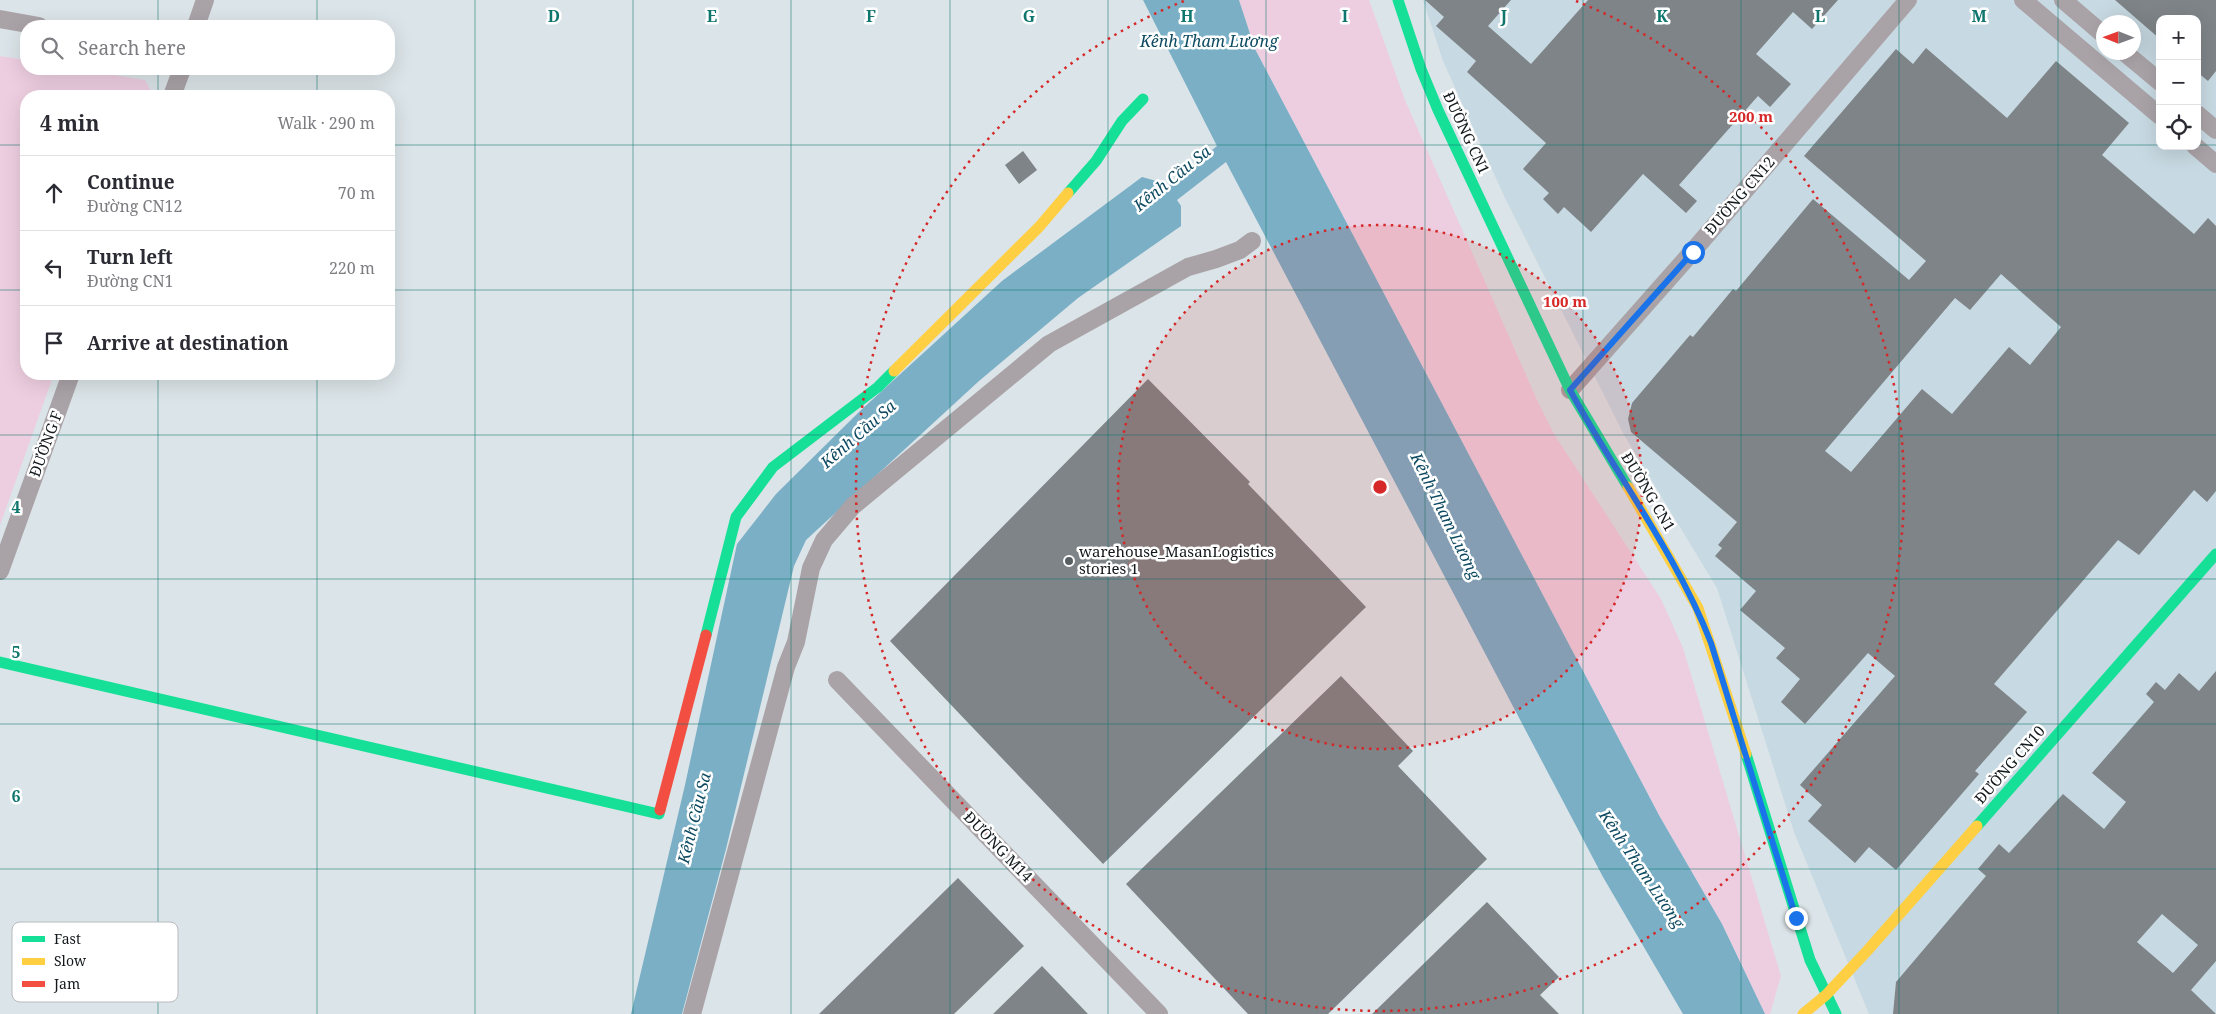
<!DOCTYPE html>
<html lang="en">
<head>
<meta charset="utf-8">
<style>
	:root { --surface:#fff; --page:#f2f2f3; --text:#2b2b33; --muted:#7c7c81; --line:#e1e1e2 }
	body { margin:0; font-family:"Noto Serif",serif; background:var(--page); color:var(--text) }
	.controls { position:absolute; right:15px; top:15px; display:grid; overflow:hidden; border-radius:10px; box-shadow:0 5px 20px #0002 }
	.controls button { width:45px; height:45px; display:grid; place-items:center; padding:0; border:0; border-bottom:1px solid var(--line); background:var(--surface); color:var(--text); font:25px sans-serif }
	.compass { position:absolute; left:2096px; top:15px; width:45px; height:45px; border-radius:50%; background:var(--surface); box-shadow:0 5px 20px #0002; rotate:271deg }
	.stop { position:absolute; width:15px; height:15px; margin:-11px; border:4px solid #1a73e8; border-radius:50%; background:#fff }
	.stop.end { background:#1a73e8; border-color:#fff; box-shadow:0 1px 5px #0008 }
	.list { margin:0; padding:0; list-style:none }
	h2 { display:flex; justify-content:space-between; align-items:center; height:65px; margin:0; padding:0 20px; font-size:21px }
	h2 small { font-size:16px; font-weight:400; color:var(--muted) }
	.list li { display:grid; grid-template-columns:32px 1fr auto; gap:15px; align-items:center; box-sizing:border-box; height:75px; padding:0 20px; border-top:1px solid var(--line) }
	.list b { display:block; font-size:19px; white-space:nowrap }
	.list p { margin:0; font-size:16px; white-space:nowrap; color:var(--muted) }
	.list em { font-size:16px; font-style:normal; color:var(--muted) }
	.icon { flex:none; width:28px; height:28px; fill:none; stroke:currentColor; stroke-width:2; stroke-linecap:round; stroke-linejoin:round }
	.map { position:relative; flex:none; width:2216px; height:1014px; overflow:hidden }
	.search { position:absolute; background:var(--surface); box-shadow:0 5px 20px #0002; left:20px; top:20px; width:375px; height:55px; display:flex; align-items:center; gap:12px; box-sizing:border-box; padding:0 18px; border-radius:20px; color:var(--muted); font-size:19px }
	.panel { position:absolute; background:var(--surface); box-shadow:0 5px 20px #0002; left:20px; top:90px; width:375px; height:290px; border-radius:20px }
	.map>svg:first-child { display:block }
	.built { fill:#c7d9e2; fill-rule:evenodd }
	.green { fill:#edcee0 }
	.water { fill:#7aafc6 }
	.building { fill:#7e8487; fill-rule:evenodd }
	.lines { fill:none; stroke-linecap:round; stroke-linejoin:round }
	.street { stroke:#a9a2a6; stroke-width:18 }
	.fast { stroke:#16e098; stroke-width:11 }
	.slow { stroke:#ffcf43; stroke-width:11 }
	.jam { stroke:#f24e42; stroke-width:11 }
	.route { stroke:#1a73e8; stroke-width:6 }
	.grid { fill:none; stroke:#0f766e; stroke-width:1; stroke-opacity:0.55 }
	.ring { fill:none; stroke:#d62828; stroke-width:2.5; stroke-dasharray:2.5 5 }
	.poi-dot { fill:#585f63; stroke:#fff; stroke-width:2 }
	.labels { text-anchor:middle; stroke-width:5; stroke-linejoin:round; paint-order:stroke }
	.street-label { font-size:15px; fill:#12181b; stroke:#fff }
	.poi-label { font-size:15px; fill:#12181b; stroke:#fff; text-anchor:start }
	.water-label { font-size:16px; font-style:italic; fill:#0e4a61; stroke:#fff }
	.key { fill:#fff; stroke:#b8babb; stroke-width:1 }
	.key-label { font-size:14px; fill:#12181b }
	.grid-label { font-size:16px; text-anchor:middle; font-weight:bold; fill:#0f766e; stroke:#fff; stroke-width:5; stroke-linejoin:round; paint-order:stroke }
	.centre { fill:#d62828; stroke:#fff; stroke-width:2.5 }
	.ring-label { font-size:15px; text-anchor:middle; font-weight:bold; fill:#d62828; stroke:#fff; stroke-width:5; stroke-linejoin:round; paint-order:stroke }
</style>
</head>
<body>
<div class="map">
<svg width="2216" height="1014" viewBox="0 0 2216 1014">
	<rect width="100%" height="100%" fill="#dbe4e8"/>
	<path class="built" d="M1423,0H2216V1014H1869L1794,832L1717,588L1624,435L1505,198L1443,61ZM2160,19H2197V146H2160ZM2104,22H2134V52H2104Z"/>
	<path class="green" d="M1239,0H1369L1405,100L1537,400L1554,434L1661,599L1683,648L1781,976L1770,1014H1765L1722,924L1660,817L1255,49Z
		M0,56L26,60V69H77L145,80L154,96H26V374H54L0,525Z"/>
	<path class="water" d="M1143,0H1239L1255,49L1660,817L1722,924L1765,1014H1683L1603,877L1226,162L1177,200L1181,206V226L1078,298L979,381L806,540L794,566L726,849L682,1014H631L685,785L737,544L776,494L860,411L1002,281L1142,177L1160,182L1167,187L1217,146Z"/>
	<path class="building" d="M1425,0H1511L1488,26L1531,64L1588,0H1838L1812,29L1793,12L1756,54L1791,84L1770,107L1758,96L1679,185L1697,201L1686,213L1643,174L1591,232L1564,207L1558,214L1543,199L1549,193L1523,169L1546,143L1467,72L1476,61L1436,26L1444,17Z
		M2115,0H2216V71L2208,81L2197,72V19H2160V39Z
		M1926,48L2007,118L2056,61L2129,123L2102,155L2194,234L2208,218L2216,226V491L2207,502L2194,490L2139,555L2118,540L1994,684L2027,712L1975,771L1979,774L1896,870L1869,847L1855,863L1808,821L1822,805L1800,785L1895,676L1868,653L1805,724L1781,702L1800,679L1776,658L1785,648L1740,610L1756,591L1715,556L1722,548L1718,545L1737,522L1631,432L1628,419L1632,403L1690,335L1693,337L1733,289L1736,291L1813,199L1909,280L1926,261L1804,156L1896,49L1913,64ZM2001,274L2061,327L2030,365L2009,347L1952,414L1922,389L1851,472L1825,451L1955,298L1970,310Z
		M1023,151L1037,170L1019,184L1005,165Z
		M1148,379L1250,482L1248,484L1366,607L1103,864L890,641Z
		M2216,671V961L2191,990L2216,1014H1893L1896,982L1986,876L1978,869L1999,844L2009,853L2063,794L2104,829L2126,802L2092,773L2154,702L2146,694L2156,682L2165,690L2179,673L2199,691ZM2162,914L2198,945L2173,973L2137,942Z
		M1341,676L1413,751L1398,766L1487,859L1328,1014H1248L1126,884Z
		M958,878L1024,946L954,1014H819Z
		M1487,902L1559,977L1540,995L1559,1014H1372Z
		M1042,966L1088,1014H993Z"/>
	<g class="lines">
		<path class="street" d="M2023,0L2160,116
			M2063,0L2104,35
			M0,19L39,26
			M196,26L205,0
			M2124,52L2160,82
			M172,96L182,69
			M2197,114L2216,130
			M2195,146L2216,164
			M1570,390L1693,251L1908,0
			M0,571L71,374
			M837,680L1159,1014
			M692,1014L786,667L796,642L811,568L824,540L853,506L1049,344L1188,267L1216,259L1240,250L1252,241"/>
		<path class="fast" d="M1398,0L1421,69L1438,110L1570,390L1628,487
			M1068,193L1096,161L1122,121L1143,99
			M706,635L736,517L773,467L878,387L894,371
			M0,662L659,814L660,810
			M1746,754L1810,960L1836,1014
			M1977,826L2216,554"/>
		<path class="slow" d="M894,371L1039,227L1068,193
			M1628,487L1698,608L1746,754
			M1803,1014L1826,995L1867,951L1977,826"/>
		<path class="jam" d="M660,810L706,635"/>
	</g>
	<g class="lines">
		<path class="route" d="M1693,252L1570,390C1616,475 1676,553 1711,643L1796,918"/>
	</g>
	<path class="grid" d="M158,0V26M317,0V26M475,0V1014M633,0V1014M791,0V1014M950,0V1014M1108,0V1014M1266,0V1014M1425,0V1014M1583,0V1014M1741,0V1014M1899,0V1014M2058,0V1014M158,69V96M317,69V96M0,145H26M389,145H2160M2197,145H2216M0,290H26M389,290H2216M158,374V1014M317,374V1014M0,435H2216M0,579H2216M0,724H2216M0,869H2216"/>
	<circle cx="1380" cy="487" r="262" fill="#d62828" fill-opacity=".12"/>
	<g class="ring">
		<circle cx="1380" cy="487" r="262"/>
		<path d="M1576 1A524 524 0 1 1 1184 1"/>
	</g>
	<circle class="poi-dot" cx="1069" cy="561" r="5"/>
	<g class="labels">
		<g class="street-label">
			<text transform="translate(1466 133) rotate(65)" y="5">ĐƯỜNG CN1</text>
			<text transform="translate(1740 196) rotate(-49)" y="5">ĐƯỜNG CN12</text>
			<text transform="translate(46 444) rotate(-70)" y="5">ĐƯỜNG F</text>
			<text transform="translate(1648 492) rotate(59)" y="5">ĐƯỜNG CN1</text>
			<text transform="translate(2010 765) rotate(-49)" y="5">ĐƯỜNG CN10</text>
			<text transform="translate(998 847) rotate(46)" y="5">ĐƯỜNG M14</text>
		</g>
		<g class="poi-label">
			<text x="1079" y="557">warehouse_MasanLogistics<tspan x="1079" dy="17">stories 1</tspan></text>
		</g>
		<g class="water-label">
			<text x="1209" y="47">Kênh Tham Lương</text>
			<text transform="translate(1172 178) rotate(-39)" y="6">Kênh Cầu Sa</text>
			<text transform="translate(858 434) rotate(-41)" y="6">Kênh Cầu Sa</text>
			<text transform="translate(1446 516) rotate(64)" y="6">Kênh Tham Lương</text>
			<text transform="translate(694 818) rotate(-76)" y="6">Kênh Cầu Sa</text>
			<text transform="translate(1642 869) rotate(56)" y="6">Kênh Tham Lương</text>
		</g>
	</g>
	<rect x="12" y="922" width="166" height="80" rx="8" class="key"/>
	<rect x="22" y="936" width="23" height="6" fill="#16e098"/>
	<rect x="22" y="958" width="23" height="7" fill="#ffcf43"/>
	<rect x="22" y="981" width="23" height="6" fill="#f24e42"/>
	<g class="key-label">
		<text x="54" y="944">Fast</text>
		<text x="54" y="966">Slow</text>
		<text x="54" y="989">Jam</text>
	</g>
	<g class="grid-label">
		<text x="554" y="22">D</text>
		<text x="712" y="22">E</text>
		<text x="871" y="22">F</text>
		<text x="1029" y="22">G</text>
		<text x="1187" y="22">H</text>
		<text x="1345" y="22">I</text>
		<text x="1504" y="22">J</text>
		<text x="1662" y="22">K</text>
		<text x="1820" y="22">L</text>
		<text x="1979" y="22">M</text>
		<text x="16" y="513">4</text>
		<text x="16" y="658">5</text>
		<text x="16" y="802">6</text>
	</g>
	<circle cx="1380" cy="487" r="8" class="centre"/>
	<g class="ring-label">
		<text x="1751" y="122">200 m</text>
		<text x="1565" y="307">100 m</text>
	</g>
</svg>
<div class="controls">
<button>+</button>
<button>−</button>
<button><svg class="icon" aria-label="locate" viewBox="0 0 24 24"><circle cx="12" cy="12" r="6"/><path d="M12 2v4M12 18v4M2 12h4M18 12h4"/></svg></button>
</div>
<svg class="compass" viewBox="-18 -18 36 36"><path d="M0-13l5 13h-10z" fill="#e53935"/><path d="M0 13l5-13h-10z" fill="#7c7c81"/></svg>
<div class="stop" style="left:1693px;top:252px"></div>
<div class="stop end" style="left:1796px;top:918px"></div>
<div class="search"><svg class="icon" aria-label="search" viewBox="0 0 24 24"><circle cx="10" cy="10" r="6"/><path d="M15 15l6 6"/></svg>Search here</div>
<section class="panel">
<h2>4 min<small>Walk · 290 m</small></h2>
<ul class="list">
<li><svg class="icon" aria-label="ahead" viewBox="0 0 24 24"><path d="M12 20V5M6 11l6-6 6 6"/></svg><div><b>Continue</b><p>Đường CN12</p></div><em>70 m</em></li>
<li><svg class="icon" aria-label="left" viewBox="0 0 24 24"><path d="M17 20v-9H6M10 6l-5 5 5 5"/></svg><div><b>Turn left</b><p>Đường CN1</p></div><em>220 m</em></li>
<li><svg class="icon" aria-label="arrive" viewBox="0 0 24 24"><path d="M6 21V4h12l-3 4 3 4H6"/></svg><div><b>Arrive at destination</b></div></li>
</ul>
</section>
</div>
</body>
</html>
